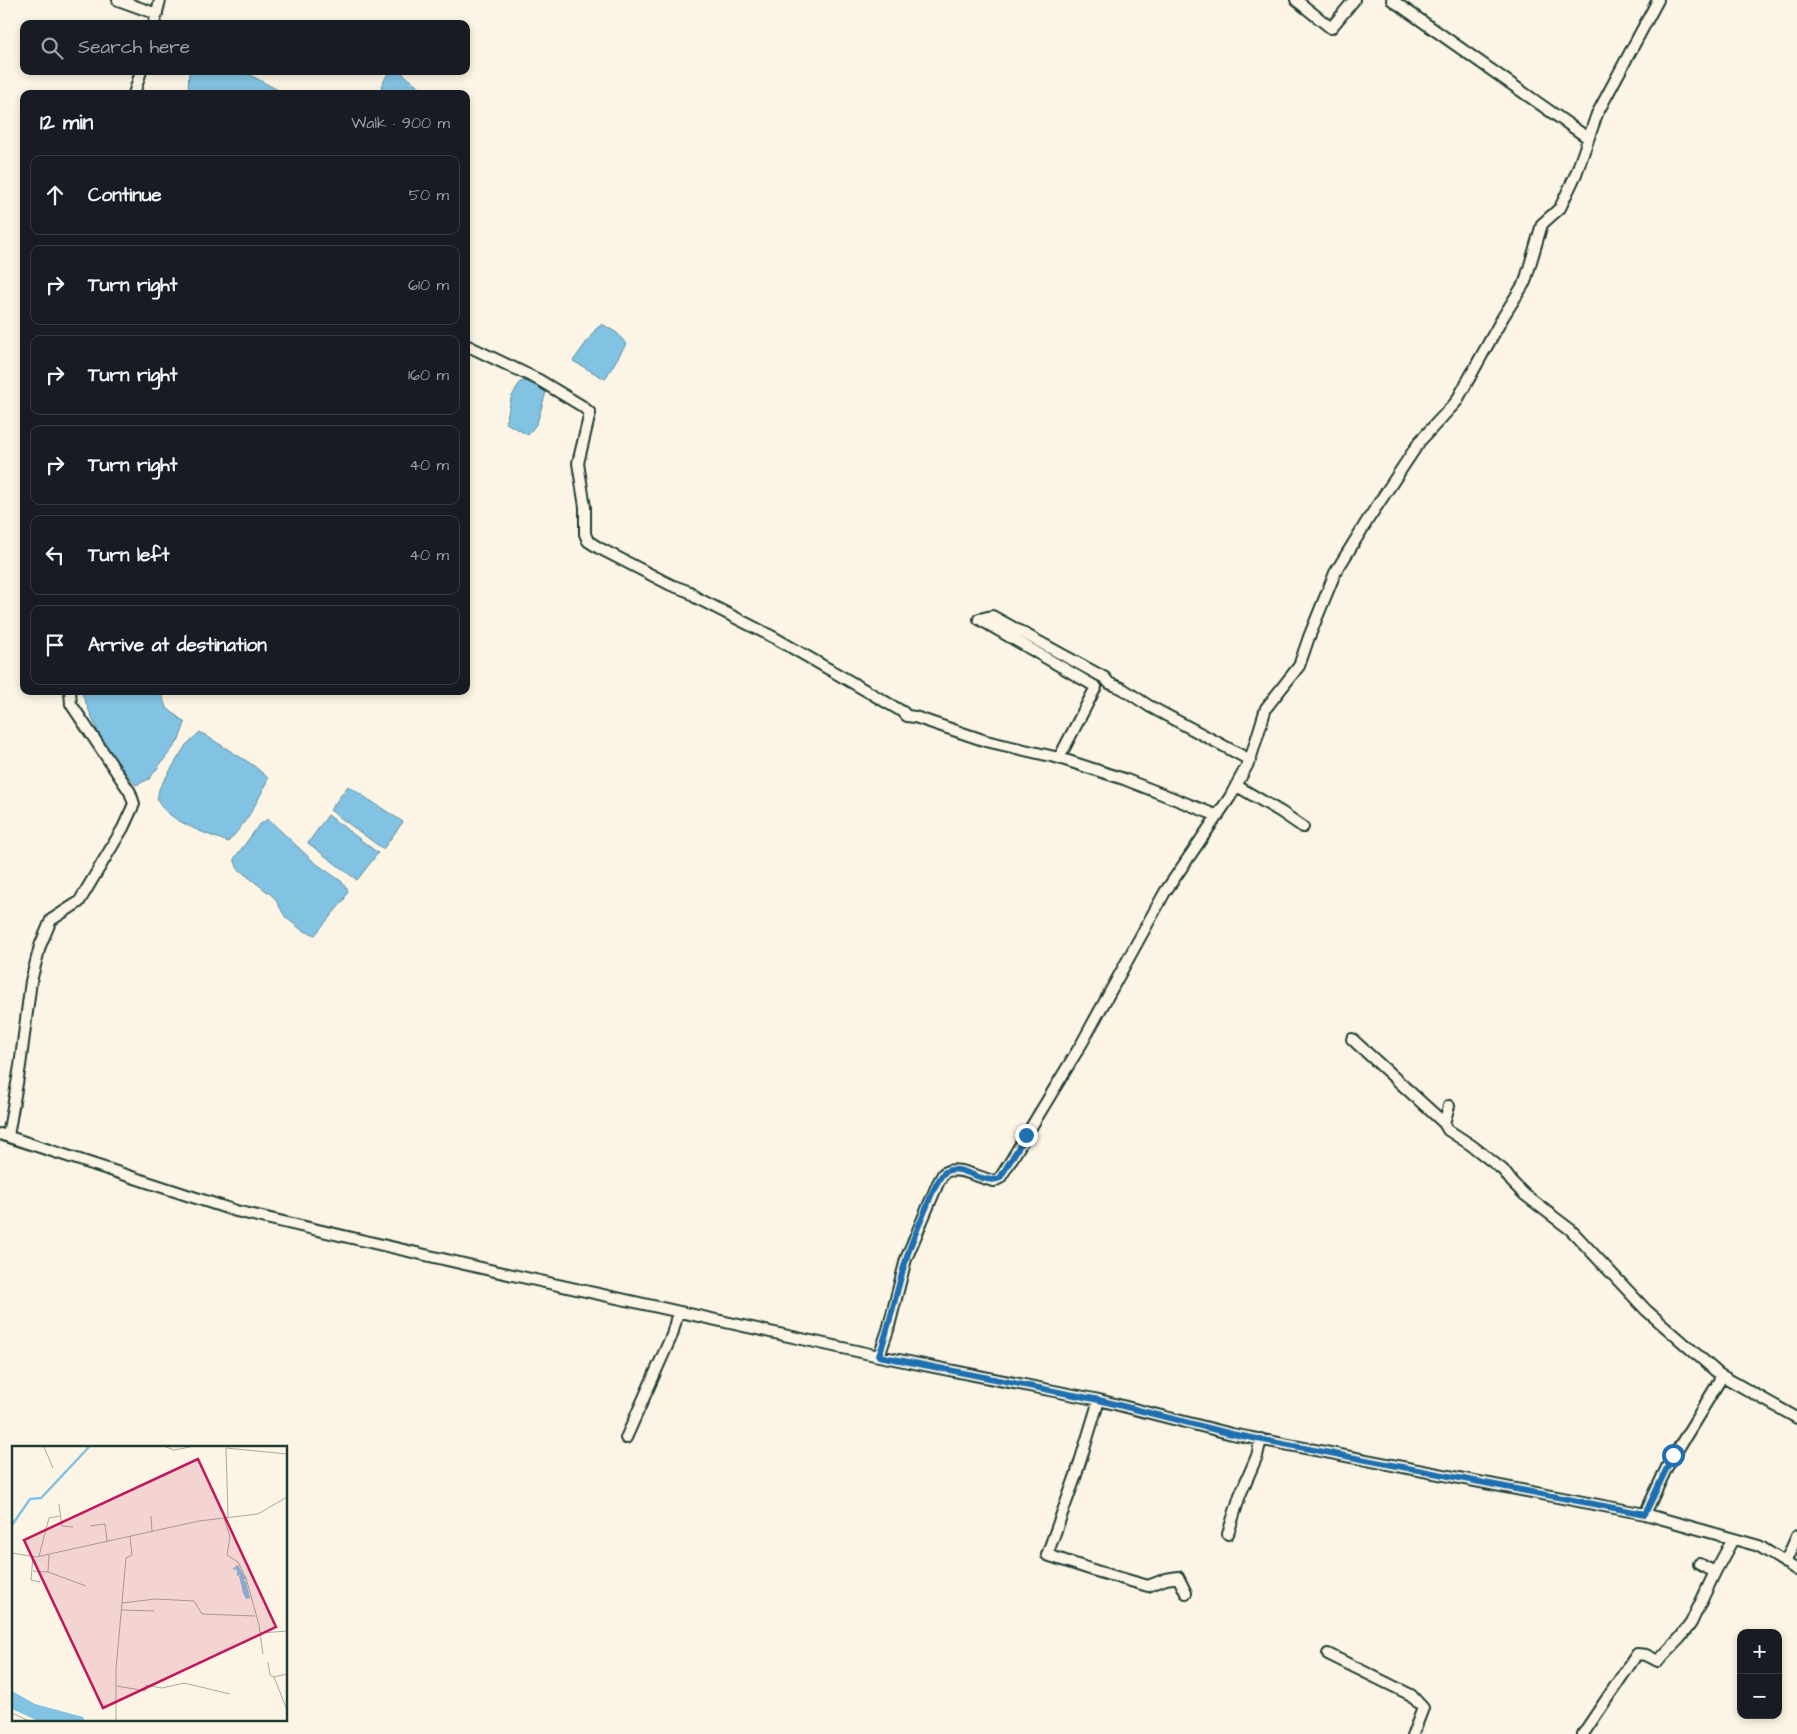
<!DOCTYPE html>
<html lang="en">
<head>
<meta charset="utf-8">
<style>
	:root { --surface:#171b24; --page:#242831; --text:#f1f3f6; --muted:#9ea1a6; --line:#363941 }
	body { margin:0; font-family:"Architects Daughter",sans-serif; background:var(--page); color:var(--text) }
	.controls { position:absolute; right:15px; bottom:15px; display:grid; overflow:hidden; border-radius:10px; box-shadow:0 2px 8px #0003 }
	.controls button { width:45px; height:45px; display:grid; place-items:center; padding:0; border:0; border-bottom:1px solid var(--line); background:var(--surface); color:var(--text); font:25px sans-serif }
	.stop { position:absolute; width:15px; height:15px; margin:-11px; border:4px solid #1f6fb2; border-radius:50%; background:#fff }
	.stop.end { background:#1f6fb2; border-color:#fff; box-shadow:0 1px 5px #0008 }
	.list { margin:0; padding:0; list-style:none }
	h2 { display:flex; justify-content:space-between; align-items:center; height:65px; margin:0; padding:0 20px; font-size:21px }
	h2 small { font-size:16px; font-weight:400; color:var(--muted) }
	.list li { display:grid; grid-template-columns:32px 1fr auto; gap:15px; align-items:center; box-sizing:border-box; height:80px; margin:0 10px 10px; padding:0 10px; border:1px solid var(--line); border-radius:10px }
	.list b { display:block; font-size:19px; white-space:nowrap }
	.list em { font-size:16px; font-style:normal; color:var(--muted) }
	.icon { flex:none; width:28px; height:28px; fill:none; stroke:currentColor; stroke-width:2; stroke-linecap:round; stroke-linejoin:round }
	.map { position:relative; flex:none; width:1797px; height:1734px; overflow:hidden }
	.search { position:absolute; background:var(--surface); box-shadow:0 2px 8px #0003; left:20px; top:20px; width:450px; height:55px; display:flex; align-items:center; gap:12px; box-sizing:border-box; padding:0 18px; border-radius:10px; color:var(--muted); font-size:19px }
	.panel { position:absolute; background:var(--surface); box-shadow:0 2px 8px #0003; left:20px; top:90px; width:450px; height:605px; border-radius:10px }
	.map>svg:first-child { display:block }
	.water { fill:#82c2e3; stroke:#5a8d9d }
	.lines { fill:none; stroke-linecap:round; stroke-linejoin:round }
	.street-casing { stroke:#1f3d34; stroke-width:14 }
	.street { stroke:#fcf5e5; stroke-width:10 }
	.route { stroke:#1f6fb2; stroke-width:6 }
	.inset-river { fill:none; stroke:#82c2e3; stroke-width:2.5 }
	.inset-road { fill:none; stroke:#a4ab9e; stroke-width:1 }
	.view { fill:#c2185b; fill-opacity:0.15; stroke:#c2185b; stroke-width:2.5 }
	.inset-edge { fill:none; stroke:#1f3d34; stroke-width:2.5 }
</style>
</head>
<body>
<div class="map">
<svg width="1797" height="1734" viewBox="0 0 1797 1734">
	<rect width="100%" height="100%" fill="#fcf5e5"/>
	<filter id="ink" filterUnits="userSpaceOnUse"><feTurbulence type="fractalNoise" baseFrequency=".02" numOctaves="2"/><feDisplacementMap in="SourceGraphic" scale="10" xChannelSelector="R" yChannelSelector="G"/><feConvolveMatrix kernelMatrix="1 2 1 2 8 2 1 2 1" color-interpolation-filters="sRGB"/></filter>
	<g filter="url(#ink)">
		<path class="water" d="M189,71H243L285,94H188Z
			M401,72L424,91L428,94H387L381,87L388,73Z
			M602,324L617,333L626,344L605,379L573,361L596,329Z
			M530,381L546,392L537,423L528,435L506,423L511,398L520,382Z
			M81,691H160L166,707L185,723L179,740L149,779L136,785L117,762L98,732Z
			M200,732L253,765L268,778C259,801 245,824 228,842C207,834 174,823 160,805C156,799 158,792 160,787L186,745Z
			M348,786L403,822L383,849L330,810Z
			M328,815L378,853L357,880L308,843Z
			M268,819L314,862L341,881L348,890L344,900L315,935L302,930L286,918L274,897L238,869L234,859L259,825Z"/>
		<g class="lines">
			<g class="street-casing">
				<path id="street" d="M118,0L157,14
					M1296,0L1331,28L1354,0
					M1392,0L1588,138
					M154,24L160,0
					M134,94L141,71
					M466,345L539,380L582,406L590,413L578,463L585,507V534L588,541L599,548L671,585L690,592L695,597L775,638L903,712L907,716L915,717L986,741L1059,758L1124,779L1218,816
					M979,619L992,616L1105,678L1109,683L1123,689L1149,706L1250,760
					M979,619L1096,687L1059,758
					M1237,786L1281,812L1303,827
					M1352,1039L1444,1123
					M1449,1106L1444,1123L1448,1130L1471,1145L1503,1170L1512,1182L1525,1195L1571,1230L1646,1310L1719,1374L1720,1380L1667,1467L1645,1514
					M0,1134L236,1211L490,1270L879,1356L1099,1400L1232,1434L1645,1514L1759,1546L1797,1570
					M8,1136L20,1066L31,981L40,946L51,920L79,902L123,828L134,804L130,792L71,704L70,691
					M879,1356L888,1330L906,1259L938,1183C940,1180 942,1175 944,1173C955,1164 982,1179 994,1181L1000,1178L1007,1167L1082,1043L1165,892L1230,797L1250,760L1266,708L1299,666L1309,637L1335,573L1369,518L1420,441L1456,402L1503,317L1525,282L1542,224L1560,208L1576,174L1597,114L1658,0
					M1719,1374L1797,1418
					M1099,1400L1076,1475L1047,1555L1096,1571L1148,1586L1166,1579L1178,1577L1186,1593
					M626,1438L672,1335L678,1312
					M1228,1534L1240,1495L1257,1456L1261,1439
					M1785,1563L1797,1536
					M1699,1564L1715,1572
					M1328,1654L1411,1695L1423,1708L1413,1734
					M1583,1734L1637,1654L1646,1655L1658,1661L1680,1638L1691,1623L1715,1572L1733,1539"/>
			</g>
			<use href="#street" class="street"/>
		</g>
	</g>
	<g class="lines" filter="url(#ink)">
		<path class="route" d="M1026,1135L1000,1178C983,1186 960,1162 945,1172C938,1178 930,1197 927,1206C920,1224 911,1241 906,1260C896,1292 890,1324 879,1356L1099,1400L1232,1434L1645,1514L1673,1455"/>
	</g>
	<g transform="translate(12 1446)">
		<rect width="275" height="275" fill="#fcf5e5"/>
		<path d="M226,119L234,133L231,135H234L238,152L234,153L231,147L227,130L229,129L225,130V124L220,123ZM0,245L23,258L71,271L72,274H24L0,263Z" fill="#82c2e3"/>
		<path class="inset-river" d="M0,79L18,53L29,52L77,1"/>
		<path class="inset-road" d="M32,1L41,22M154,1L162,4L178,1M47,58L50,80L61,81M139,70L140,85M216,71L214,2L275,8M212,72L218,91L215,109L226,116L234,132L247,179L251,208M78,80L93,78L95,95M0,107L24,111L187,75L246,68L275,51M37,109L36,126L74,140M21,110L19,134L28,136M27,110L37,72L48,70M21,125L36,126M110,157L144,153L182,155L190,168L243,170M109,164L142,165M249,187L275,185M256,216L258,229L262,231M275,228L262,231L275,264M105,240L133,245L134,239L150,242L172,237L218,248M0,267L15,274M104,274V223L114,112L120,109L118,90"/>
		<path class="view" d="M186,13L264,181L91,262L12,94Z"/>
		<rect width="275" height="275" class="inset-edge"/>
	</g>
</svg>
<div class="controls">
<button>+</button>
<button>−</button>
</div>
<div class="stop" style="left:1673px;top:1455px"></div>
<div class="stop end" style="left:1026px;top:1135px"></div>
<div class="search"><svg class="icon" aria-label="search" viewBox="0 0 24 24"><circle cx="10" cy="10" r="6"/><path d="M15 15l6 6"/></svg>Search here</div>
<section class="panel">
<h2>12 min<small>Walk · 900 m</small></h2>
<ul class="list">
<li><svg class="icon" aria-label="ahead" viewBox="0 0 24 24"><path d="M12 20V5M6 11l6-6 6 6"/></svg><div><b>Continue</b></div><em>50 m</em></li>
<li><svg class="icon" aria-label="right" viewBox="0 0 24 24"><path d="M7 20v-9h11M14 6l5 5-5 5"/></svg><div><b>Turn right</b></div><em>610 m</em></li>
<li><svg class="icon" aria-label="right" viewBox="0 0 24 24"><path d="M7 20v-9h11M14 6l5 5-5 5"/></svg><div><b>Turn right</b></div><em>160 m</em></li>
<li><svg class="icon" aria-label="right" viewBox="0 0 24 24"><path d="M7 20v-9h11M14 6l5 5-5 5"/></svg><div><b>Turn right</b></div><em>40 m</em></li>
<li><svg class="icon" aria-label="left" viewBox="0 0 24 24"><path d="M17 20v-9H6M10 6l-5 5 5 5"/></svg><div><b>Turn left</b></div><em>40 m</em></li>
<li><svg class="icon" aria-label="arrive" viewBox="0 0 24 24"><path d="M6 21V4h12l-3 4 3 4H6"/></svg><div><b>Arrive at destination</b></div></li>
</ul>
</section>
</div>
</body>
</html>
